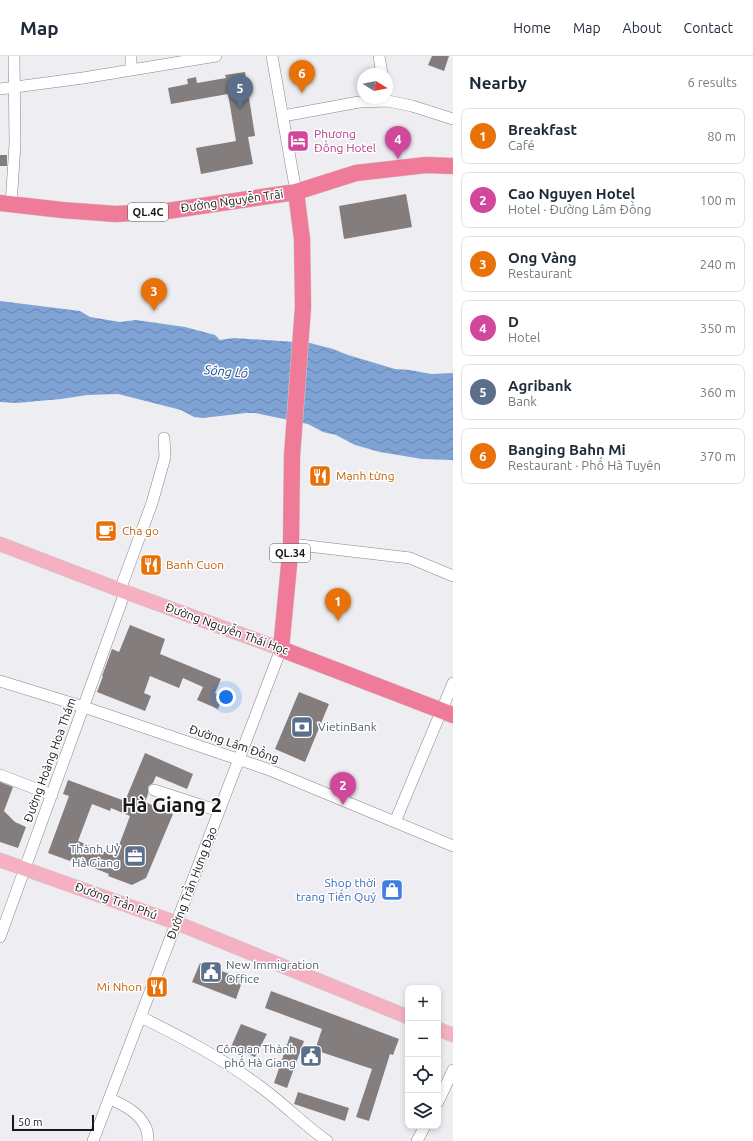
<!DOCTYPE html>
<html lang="en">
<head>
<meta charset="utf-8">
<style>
	:root { --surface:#fff; --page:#f6f6f7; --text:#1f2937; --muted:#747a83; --line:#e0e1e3; --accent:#0f766e }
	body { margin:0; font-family:Ubuntu,sans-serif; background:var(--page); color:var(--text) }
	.controls { position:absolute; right:12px; bottom:12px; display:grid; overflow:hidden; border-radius:8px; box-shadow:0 2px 6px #0003 }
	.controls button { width:36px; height:36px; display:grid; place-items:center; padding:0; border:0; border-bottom:1px solid var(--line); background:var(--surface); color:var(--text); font:20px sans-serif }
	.compass { position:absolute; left:357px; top:12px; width:36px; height:36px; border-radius:50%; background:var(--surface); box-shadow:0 2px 6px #0003; rotate:100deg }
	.scale { position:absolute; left:12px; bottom:10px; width:82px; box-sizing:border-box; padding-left:4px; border:2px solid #181819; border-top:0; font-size:11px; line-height:14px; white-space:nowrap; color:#181819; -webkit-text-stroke:3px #fff; paint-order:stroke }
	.you { position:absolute; left:226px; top:641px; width:14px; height:14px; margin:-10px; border:3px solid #fff; border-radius:50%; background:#1a73e8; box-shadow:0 0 0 6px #1a73e833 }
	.badge { display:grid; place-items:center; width:26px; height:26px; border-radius:50%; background:var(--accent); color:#fff; font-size:13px; font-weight:700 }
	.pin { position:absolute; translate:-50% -33px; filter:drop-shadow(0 1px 2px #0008) }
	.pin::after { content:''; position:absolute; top:21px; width:14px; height:12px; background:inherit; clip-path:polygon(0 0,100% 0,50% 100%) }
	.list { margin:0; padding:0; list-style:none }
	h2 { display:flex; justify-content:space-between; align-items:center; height:52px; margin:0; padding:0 16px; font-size:17px }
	h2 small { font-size:13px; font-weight:400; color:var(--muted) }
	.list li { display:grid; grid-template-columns:26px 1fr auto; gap:12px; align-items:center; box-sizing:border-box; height:56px; margin:0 8px 8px; padding:0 8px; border:1px solid var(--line); border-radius:8px }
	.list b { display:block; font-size:15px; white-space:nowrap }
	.list p { margin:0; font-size:13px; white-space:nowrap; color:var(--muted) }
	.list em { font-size:13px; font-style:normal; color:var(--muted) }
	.icon { flex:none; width:22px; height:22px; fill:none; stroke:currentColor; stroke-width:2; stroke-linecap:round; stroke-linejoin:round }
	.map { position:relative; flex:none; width:453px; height:1085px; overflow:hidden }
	header { display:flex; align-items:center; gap:24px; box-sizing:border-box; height:56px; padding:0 20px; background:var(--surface); border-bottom:1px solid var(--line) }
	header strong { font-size:19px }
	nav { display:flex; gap:22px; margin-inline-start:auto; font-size:14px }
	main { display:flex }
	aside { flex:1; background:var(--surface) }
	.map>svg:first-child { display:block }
	.water { fill:url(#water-waves) }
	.building { fill:#837e7d; fill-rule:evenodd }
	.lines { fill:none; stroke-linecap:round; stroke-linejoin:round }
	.minor-casing { stroke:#86868a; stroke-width:12 }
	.major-casing { stroke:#ccc; stroke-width:15 }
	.highway-casing { stroke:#ccc; stroke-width:17 }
	.minor { stroke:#fff; stroke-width:11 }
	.major { stroke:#f5b0c1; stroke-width:14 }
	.highway { stroke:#ef7b98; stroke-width:16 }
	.labels { text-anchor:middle; stroke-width:3; stroke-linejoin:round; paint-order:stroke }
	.shield { fill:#fff; stroke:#5d5d5e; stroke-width:1 }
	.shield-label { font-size:11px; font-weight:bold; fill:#181819 }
	.hotel-label { font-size:12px; fill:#b23c85; stroke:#fff; text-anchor:start }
	.street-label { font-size:12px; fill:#181819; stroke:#fff }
	.food-label { font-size:12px; fill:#c56008; stroke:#fff; text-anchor:start }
	.service-label { font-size:12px; fill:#4e5e75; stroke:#fff; text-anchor:start }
	.shop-label { font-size:12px; fill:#366cbe; stroke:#fff; text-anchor:end }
	.water-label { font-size:13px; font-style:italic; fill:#214f8c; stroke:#fff }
	.town-label { font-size:20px; font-weight:bold; fill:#181819; stroke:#fff }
</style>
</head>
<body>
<header>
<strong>Map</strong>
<nav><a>Home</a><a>Map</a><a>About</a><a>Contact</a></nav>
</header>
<main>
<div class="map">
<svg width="453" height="1085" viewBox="0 0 453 1085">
	<defs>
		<pattern id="water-waves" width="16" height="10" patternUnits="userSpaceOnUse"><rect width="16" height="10" fill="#7fa3d5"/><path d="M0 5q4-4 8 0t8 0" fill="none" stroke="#6784ac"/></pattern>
	</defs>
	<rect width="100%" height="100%" fill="#eeedf2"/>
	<path class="water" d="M0,245L80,255L90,261L120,266L136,264L185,271L215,279L220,284L234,282L310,287L333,293L348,299L395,313L410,314L431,318L453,317V404L422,403L380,396L355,389L336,379L323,376L308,368L255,357H246L203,362L194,361L181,354L118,338L87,339L61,343L16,347L0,346Z"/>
	<path class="building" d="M432,0H449L444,15L428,9Z
		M245,16L255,80L248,81L253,108L201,118L196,92L236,85L228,38L171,48L168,32L188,28L187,23L196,21L197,27L226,22L225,19Z
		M0,99H7V110H0Z
		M406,138L412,171L344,183L339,150Z
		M130,569L165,583L160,598L221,623L215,637L223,640L218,653L197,644L203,631L183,622L179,632L150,620L144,637L151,640L145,655L97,636L103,620H102L112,593L119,596Z
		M299,636L329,648L305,706L275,693Z
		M145,697L193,718L187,733L156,720L153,727L150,729L148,731V738L145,746L173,758L146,822L132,829L108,820L109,818L71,803L70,805L48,797L69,740L63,738L68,724L125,745ZM92,748L110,755L111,752L130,760L115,800L78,785Z
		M0,726L13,731L4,755L15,766L26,771L18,792L0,786Z
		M200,907L243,923L236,943L192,926Z
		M271,935L399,983L393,999L390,998L369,1065L356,1061L372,1013L315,994L322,973L265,952Z
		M241,968L267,978L255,1001L231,991Z
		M290,980L304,985L287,1032L274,1027Z
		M298,1036L349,1052L345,1065L294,1048Z"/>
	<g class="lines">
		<g class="minor-casing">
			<path id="minor" d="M272,0L296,136
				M379,0L382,18
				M131,14V0
				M0,33L83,22L216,0
				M283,60L359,46L388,45L412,50L453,63
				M11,149L15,88L14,0
				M291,488L410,502L453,520
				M120,534L152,447L165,401L164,382
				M0,625L84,651L267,713L453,790
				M0,719L52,739
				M154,734L219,755
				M395,766L453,627
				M0,881L125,536
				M141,961C181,981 222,1002 258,1029C282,1046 303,1068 327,1085
				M110,1043C124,1049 140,1057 146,1072C148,1076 148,1081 148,1085
				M438,1046L453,1014
				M93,1085L281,593
				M417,1085L425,1070"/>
		</g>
		<g class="major-casing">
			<path id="major" d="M0,488L120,534L281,593
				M0,804L177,867L408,961
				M438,973L453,979"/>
		</g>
		<g class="highway-casing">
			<path id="highway" d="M296,136L302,183L303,251L292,400L291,488L281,593L453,659
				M0,147L62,154L116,158L167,155L296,136L356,117L426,109L453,110"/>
		</g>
		<use href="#minor" class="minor"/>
		<use href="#major" class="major"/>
		<use href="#highway" class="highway"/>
	</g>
	<defs>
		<g id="hotel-square" transform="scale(1.15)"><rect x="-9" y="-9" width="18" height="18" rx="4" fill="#d1479c" stroke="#fff"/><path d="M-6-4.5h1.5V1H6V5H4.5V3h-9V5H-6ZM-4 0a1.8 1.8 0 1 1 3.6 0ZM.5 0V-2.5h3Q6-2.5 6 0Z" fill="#fff"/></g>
		<g id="restaurant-square" transform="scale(1.15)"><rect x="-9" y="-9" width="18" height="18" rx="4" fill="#e8710a" stroke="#fff"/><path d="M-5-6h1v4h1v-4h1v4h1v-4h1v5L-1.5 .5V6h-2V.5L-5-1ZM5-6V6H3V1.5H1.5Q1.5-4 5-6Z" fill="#fff"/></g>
		<g id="cafe-square" transform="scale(1.15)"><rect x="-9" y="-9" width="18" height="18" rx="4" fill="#e8710a" stroke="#fff"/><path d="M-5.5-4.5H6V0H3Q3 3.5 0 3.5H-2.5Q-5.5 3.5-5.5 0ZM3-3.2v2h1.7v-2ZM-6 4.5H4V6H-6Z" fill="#fff"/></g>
		<g id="bank-square" transform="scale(1.15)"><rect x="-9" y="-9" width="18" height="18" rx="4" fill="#5c6f8a" stroke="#fff"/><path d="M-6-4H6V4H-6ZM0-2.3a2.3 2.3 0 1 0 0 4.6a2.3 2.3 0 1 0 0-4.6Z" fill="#fff"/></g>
		<g id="office-square" transform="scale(1.15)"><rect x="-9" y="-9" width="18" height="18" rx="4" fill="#5c6f8a" stroke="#fff"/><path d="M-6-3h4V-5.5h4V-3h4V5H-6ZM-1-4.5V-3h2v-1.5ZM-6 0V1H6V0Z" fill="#fff"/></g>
		<g id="shop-square" transform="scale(1.15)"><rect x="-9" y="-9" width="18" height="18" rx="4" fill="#3f7fe0" stroke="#fff"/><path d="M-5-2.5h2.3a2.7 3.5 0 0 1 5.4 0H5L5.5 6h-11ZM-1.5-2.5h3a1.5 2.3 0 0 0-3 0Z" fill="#fff"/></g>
		<g id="civic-square" transform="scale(1.15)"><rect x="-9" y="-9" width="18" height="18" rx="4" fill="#5c6f8a" stroke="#fff"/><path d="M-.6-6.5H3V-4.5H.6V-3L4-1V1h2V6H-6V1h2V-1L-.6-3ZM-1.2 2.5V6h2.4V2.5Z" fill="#fff"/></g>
	</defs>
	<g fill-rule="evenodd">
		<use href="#hotel-square" x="298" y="85"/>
		<use href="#restaurant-square" x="320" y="420"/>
		<use href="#cafe-square" x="106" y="475"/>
		<use href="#restaurant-square" x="151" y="509"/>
		<use href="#bank-square" x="302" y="671"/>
		<use href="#office-square" x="135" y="800"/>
		<use href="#shop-square" x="392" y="834"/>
		<use href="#civic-square" x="211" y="916"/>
		<use href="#restaurant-square" x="157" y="931"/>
		<use href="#civic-square" x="311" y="1000"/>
	</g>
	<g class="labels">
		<g class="shield">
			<rect x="128" y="147" width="40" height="18" rx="3"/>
			<rect x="270" y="488" width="40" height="18" rx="3"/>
		</g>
		<g class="shield-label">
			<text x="148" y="160">QL.4C</text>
			<text x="290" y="501">QL.34</text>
		</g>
		<g class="hotel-label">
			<text x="314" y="82">Phương<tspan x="314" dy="14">Đồng Hotel</tspan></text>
		</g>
		<g class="street-label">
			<text transform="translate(232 145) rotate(-8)" y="4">Đường Nguyễn Trãi</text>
			<text transform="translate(227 573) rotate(20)" y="4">Đường Nguyễn Thái Học</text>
			<text transform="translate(234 688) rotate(19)" y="4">Đường Lâm Đồng</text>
			<text transform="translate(50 704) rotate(-70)" y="4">Đường Hoàng Hoa Thám</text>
			<text transform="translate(192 827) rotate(-69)" y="4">Đường Trần Hưng Đạo</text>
			<text transform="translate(116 845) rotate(20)" y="4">Đường Trần Phú</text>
		</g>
		<g class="food-label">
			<text x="336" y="424">Mạnh từng</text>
			<text x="122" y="479">Cha go</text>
			<text x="166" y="513">Banh Cuon</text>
			<text x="142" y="935" text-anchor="end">Mi Nhon</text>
		</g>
		<g class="service-label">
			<text x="318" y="675">VietinBank</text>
			<text x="120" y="797" text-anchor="end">Thành Uỷ<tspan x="120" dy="14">Hà Giang</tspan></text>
			<text x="226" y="913">New Immigration<tspan x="226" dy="14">Office</tspan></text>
			<text x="296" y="997" text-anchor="end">Công an Thành<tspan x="296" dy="14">phố Hà Giang</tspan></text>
		</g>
		<g class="shop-label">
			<text x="376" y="831">Shop thời<tspan x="376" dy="14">trang Tiến Quý</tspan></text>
		</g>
		<g class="water-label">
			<text transform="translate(226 315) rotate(5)" y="5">Sông Lô</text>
		</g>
		<g class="town-label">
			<text x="172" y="756">Hà Giang 2</text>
		</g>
	</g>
</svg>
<div class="controls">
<button>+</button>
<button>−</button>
<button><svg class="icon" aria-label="locate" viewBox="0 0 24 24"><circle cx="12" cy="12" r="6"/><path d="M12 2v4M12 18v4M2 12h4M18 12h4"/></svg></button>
<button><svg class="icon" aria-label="layers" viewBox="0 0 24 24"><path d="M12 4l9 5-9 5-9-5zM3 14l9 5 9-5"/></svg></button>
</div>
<svg class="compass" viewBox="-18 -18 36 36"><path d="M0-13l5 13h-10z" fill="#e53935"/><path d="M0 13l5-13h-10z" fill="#747a83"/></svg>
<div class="scale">50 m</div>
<div class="you"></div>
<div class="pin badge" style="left:338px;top:565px;background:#e8710a">1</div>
<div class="pin badge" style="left:343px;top:749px;background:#d1479c">2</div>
<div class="pin badge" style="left:154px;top:255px;background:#e8710a">3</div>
<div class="pin badge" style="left:398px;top:103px;background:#d1479c">4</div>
<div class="pin badge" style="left:240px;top:52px;background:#5c6f8a">5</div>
<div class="pin badge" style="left:302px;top:37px;background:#e8710a">6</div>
</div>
<aside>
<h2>Nearby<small>6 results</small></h2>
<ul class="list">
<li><span class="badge" style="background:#e8710a">1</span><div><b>Breakfast</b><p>Café</p></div><em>80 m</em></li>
<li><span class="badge" style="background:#d1479c">2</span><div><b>Cao Nguyen Hotel</b><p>Hotel · Đường Lâm Đồng</p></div><em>100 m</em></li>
<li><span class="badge" style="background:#e8710a">3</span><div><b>Ong Vàng</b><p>Restaurant</p></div><em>240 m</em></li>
<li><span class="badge" style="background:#d1479c">4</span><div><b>D</b><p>Hotel</p></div><em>350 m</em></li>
<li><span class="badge" style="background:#5c6f8a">5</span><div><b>Agribank</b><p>Bank</p></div><em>360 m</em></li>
<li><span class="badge" style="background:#e8710a">6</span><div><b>Banging Bahn Mi</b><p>Restaurant · Phố Hà Tuyên</p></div><em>370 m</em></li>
</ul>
</aside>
</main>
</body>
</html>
